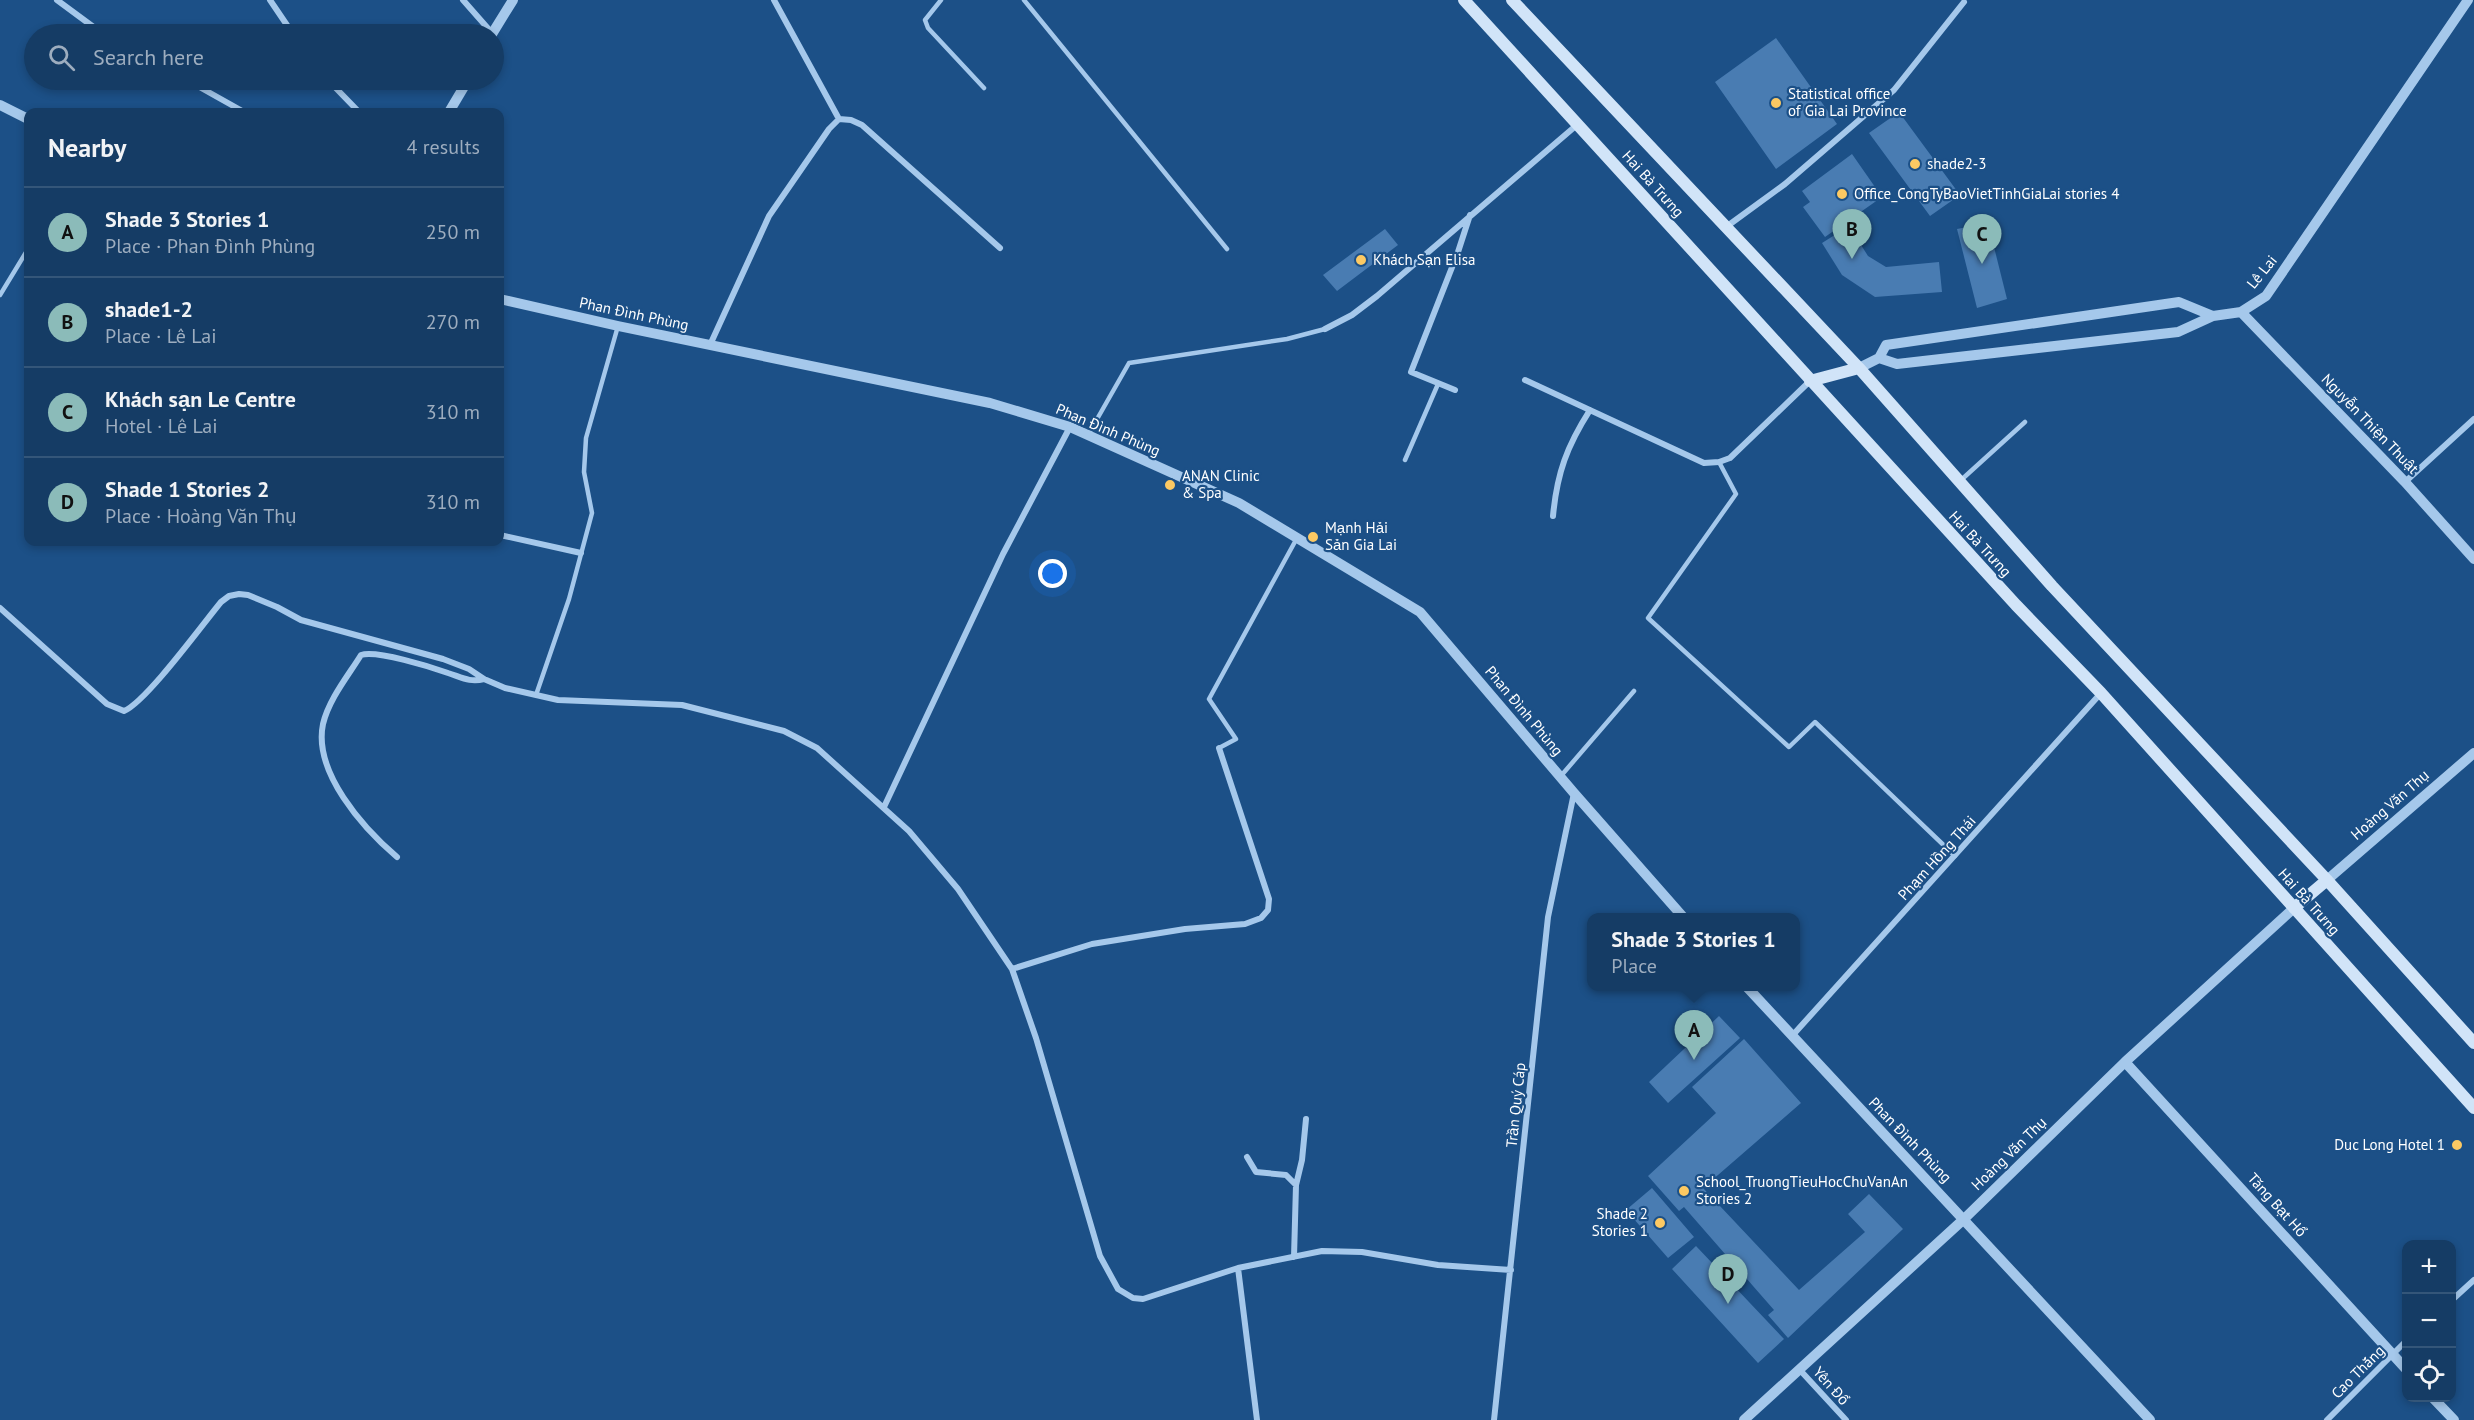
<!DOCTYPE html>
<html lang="en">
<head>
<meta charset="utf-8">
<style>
	:root { --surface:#153c65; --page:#1e436b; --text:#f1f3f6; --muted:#9dadbf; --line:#345679; --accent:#8bbbb9 }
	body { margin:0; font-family:"PT Sans",sans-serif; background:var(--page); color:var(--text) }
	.controls { position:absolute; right:18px; bottom:18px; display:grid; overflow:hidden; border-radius:12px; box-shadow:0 3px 9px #0003 }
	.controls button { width:54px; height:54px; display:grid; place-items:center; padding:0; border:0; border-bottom:2px solid var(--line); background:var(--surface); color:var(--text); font:30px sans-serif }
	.you { position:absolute; left:1053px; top:574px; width:21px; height:21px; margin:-15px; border:4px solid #fff; border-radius:50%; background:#1a73e8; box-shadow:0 0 0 9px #1a73e833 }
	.badge { display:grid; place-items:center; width:39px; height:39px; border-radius:50%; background:var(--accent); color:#111; font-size:20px; font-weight:700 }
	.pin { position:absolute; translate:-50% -50px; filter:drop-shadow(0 2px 3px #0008) }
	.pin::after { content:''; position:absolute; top:32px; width:21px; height:18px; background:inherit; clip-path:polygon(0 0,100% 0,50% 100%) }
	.popup { position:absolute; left:1587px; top:913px; width:213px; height:78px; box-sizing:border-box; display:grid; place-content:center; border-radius:12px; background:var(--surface); filter:drop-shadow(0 2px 4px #0005); font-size:20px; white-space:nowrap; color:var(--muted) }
	.popup b { font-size:22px; color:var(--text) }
	.popup::after { content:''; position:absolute; left:50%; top:100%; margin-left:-12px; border:12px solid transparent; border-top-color:var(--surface) }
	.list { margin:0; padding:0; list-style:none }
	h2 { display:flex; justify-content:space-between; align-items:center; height:78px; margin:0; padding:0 24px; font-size:26px }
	h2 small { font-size:20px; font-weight:400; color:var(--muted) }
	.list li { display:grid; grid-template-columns:39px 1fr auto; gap:18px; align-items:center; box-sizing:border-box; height:90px; padding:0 24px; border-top:2px solid var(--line) }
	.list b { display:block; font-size:22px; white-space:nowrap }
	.list p { margin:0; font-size:20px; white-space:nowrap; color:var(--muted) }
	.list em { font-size:20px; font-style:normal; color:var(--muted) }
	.icon { flex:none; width:33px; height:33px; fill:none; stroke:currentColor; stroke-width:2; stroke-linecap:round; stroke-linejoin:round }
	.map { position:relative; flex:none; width:2474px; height:1420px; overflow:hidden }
	.search { position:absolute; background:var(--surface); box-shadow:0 3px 9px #0003; left:24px; top:24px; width:480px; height:66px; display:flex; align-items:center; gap:15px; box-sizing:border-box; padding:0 21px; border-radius:33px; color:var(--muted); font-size:22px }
	.panel { position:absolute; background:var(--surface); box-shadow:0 3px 9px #0003; left:24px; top:108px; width:480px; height:438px; border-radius:12px }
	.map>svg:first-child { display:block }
	.building { fill:#497cb2 }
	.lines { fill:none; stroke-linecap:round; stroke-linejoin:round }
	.service { stroke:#a5c8eb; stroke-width:4.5 }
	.minor { stroke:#a5c8eb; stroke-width:6 }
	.tertiary { stroke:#a5c8eb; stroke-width:10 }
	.secondary { stroke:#d1e4f8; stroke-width:12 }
	.poi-dot { fill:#fcc963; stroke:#1c5087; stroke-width:2 }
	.labels { text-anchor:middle; stroke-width:4.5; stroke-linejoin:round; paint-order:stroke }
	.poi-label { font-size:15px; fill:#fff; stroke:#1c5087; text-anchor:start }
	.street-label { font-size:15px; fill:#fff; stroke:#1c5087 }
</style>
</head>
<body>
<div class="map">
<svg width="2474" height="1420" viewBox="0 0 2474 1420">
	<rect width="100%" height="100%" fill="#1c5087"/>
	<path class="building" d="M1776,38L1837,124L1776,169L1715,82Z
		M1899,112L1960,195L1930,216L1869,133Z
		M1852,154L1882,197L1825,237L1803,207L1810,202L1802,191Z
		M1988,223L2007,299L1977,308L1957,229Z
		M1849,226L1868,256L1886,267L1939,262L1942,292L1875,297L1842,275L1822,243Z
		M1385,229L1398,245L1337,291L1323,275Z
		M1719,1016L1740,1038L1668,1103L1649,1082Z
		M1744,1039L1801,1103L1703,1188L1799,1290L1865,1232L1848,1214L1869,1194L1903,1229L1788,1338L1768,1315L1774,1310L1684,1207L1679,1211L1648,1176L1716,1113L1692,1087Z
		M1652,1188L1694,1237L1668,1258L1626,1210Z
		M1696,1246L1784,1339L1758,1363L1672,1269Z"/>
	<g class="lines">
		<path class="service" d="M941,0L925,20L928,28L984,88
			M1024,0L1227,249
			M0,295L28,249
			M1088,435L1129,363L1287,339L1325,329
			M1405,460L1438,384
			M1719,462L1736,494L1648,618L1789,747L1815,722L1955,856
			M1960,481L2025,422
			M536,695L569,599L592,513L584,472L586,438L618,326
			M1219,748L1236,739L1209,699L1297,538
			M1560,777L1634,691"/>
		<path class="minor" d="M57,0L103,34
			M270,0L293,34
			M463,0L492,33
			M774,0L839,119
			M187,80L244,112
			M328,80L359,112
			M1726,227L1785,184L1894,90L1964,2
			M1325,329L1352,315L1377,296L1578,124
			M710,345L769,216L829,129L839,119L851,120L862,125L1000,248
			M1525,380L1704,463L1719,462L1730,458L1810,381
			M1455,390L1411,372L1458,252L1470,215
			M2405,482L2474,419
			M1553,516C1557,473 1567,446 1590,410
			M500,535L581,553
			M0,608L107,704L124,711C146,702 202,625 221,602L229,596L239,594L248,595L277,607L301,620L443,659L469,669L484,679L505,688L558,700L682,705L784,731L817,748L909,831L958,889L1012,969L1036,1038L1100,1256L1118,1289L1133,1298L1143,1299L1238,1268L1322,1251L1362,1252L1438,1265L1511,1270
			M884,807L1003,554L1070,427
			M397,857C363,828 313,772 323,724C329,699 348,676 361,655C377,650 431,667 448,673C461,677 470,683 484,679
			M1012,969L1092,944L1185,929L1245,924L1261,918L1268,910L1269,899L1219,748
			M1792,1036L2101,693
			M1247,1157L1256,1172L1286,1175L1296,1185L1294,1257
			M1296,1185L1302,1160L1306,1119
			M1238,1268L1257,1420
			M2452,1300L2474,1280
			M1799,1369L1846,1420
			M1494,1420L1548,917L1574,793
			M2327,1420L2406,1341"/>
		<path class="tertiary" d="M492,34L513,0
			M0,105L28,119
			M449,112L468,80
			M500,299L618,326L990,403L1070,427L1239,503L1420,612L1574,793L1684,918
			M2241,312L2405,482L2474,559
			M1879,358L1897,364L2178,332L2213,316L2241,312L2266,296L2468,0
			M1859,368L1879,358L1886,345L2179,302L2213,316
			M2327,880L2474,753
			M1746,986L2150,1420
			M2125,1062L2406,1369
			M2433,1398L2454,1420
			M1744,1420L1964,1219L2125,1062L2294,908"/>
		<path class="secondary" d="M1464,0L2016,605L2101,693L2474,1108
			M1512,0L1859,368L2052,586L2327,880L2474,1043
			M1810,381L1859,368
			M2294,908L2327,880"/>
	</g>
	<g class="poi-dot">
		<circle cx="1776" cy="103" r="6"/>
		<circle cx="1915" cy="164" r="6"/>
		<circle cx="1842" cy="194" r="6"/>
		<circle cx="1361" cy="260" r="6"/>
		<circle cx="1170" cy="485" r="6"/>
		<circle cx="1313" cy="537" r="6"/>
		<circle cx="2457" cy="1145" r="6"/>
		<circle cx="1684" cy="1191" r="6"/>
		<circle cx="1660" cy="1223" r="6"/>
	</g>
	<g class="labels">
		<g class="poi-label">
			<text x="1788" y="99">Statistical office<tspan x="1788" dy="17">of Gia Lai Province</tspan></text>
			<text x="1927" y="169">shade2-3</text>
			<text x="1854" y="199">Office_CongTyBaoVietTinhGiaLai stories 4</text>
			<text x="1373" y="265">Khách Sạn Elisa</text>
			<text x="1182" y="481">ANAN Clinic<tspan x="1182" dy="17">&amp; Spa</tspan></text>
			<text x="1325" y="533">Mạnh Hải<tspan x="1325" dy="17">Sản Gia Lai</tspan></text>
			<text x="2445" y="1150" text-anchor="end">Duc Long Hotel 1</text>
			<text x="1696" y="1187">School_TruongTieuHocChuVanAn<tspan x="1696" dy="17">Stories 2</tspan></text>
			<text x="1648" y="1219" text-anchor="end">Shade 2<tspan x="1648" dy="17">Stories 1</tspan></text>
		</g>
		<g class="street-label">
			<text transform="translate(1653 184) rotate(48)" y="5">Hai Bà Trưng</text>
			<text transform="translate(2262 272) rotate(-51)" y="5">Lê Lai</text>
			<text transform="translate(634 314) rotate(12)" y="5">Phan Đình Phùng</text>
			<text transform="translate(2370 424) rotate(46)" y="5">Nguyễn Thiện Thuật</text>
			<text transform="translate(1108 430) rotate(23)" y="5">Phan Đình Phùng</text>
			<text transform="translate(1980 544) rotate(47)" y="5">Hai Bà Trưng</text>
			<text transform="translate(1524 711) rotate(50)" y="5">Phan Đình Phùng</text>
			<text transform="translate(2390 805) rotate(-41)" y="5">Hoàng Văn Thụ</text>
			<text transform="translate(1937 858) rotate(-48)" y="5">Phạm Hồng Thái</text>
			<text transform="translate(2309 902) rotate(48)" y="5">Hai Bà Trưng</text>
			<text transform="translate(1516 1105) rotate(-84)" y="5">Trần Quý Cáp</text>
			<text transform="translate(1910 1140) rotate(46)" y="5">Phan Đình Phùng</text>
			<text transform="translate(2009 1154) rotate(-44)" y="5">Hoàng Văn Thụ</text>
			<text transform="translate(2277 1205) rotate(48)" y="5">Tăng Bạt Hổ</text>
			<text transform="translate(2358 1372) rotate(-45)" y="5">Cao Thắng</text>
			<text transform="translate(1831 1386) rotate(48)" y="5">Yên Đổ</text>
		</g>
	</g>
</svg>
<div class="controls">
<button>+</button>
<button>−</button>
<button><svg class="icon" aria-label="locate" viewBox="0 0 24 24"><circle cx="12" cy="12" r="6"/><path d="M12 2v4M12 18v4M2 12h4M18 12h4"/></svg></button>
</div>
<div class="you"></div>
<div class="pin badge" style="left:1694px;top:1060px">A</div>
<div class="popup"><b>Shade 3 Stories 1</b>Place</div>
<div class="pin badge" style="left:1852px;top:259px">B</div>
<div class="pin badge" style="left:1982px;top:264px">C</div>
<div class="pin badge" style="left:1728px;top:1304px">D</div>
<div class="search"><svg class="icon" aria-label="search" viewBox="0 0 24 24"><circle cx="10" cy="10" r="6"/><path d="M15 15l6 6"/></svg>Search here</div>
<section class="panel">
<h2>Nearby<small>4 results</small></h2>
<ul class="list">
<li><span class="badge">A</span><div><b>Shade 3 Stories 1</b><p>Place · Phan Đình Phùng</p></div><em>250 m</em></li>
<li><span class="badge">B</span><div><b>shade1-2</b><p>Place · Lê Lai</p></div><em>270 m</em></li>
<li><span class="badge">C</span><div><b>Khách sạn Le Centre</b><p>Hotel · Lê Lai</p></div><em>310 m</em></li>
<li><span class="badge">D</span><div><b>Shade 1 Stories 2</b><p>Place · Hoàng Văn Thụ</p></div><em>310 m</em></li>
</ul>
</section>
</div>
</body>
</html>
